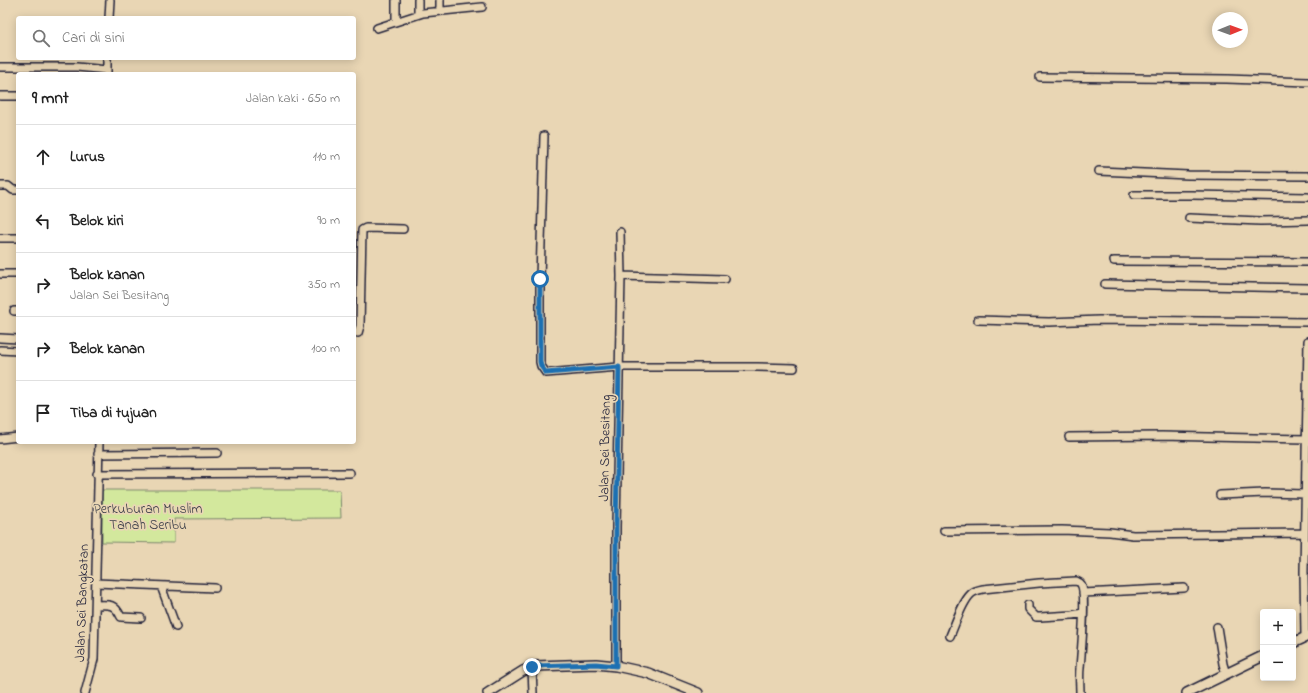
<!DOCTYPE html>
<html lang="id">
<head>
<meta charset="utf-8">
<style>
	:root { --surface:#fff; --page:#f6f6f6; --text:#222; --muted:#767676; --line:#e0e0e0 }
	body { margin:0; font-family:"Indie Flower",sans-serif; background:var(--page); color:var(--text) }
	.controls { position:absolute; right:12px; bottom:12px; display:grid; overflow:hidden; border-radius:4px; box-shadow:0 2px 10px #0003 }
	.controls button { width:36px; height:36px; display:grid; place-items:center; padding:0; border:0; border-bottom:1px solid var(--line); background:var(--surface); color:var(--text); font:20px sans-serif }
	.compass { position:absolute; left:1212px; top:12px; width:36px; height:36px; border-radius:50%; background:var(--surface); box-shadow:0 2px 10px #0003; rotate:89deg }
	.stop { position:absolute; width:12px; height:12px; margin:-9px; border:3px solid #1f6fb2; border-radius:50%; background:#fff }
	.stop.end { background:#1f6fb2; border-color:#fff; box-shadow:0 1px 4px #0008 }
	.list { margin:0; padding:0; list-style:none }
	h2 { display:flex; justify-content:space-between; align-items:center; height:52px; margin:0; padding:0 16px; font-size:17px }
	h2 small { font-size:13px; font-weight:400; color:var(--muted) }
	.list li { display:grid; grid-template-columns:26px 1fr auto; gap:12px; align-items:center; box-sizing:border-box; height:64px; padding:0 16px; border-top:1px solid var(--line) }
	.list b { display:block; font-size:15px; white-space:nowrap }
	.list p { margin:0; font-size:13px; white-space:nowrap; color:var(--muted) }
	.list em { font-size:13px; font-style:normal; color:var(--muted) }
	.icon { flex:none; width:22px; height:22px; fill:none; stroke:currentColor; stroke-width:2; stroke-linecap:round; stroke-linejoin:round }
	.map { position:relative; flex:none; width:1308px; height:693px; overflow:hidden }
	.search { position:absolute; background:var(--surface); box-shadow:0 2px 10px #0003; left:16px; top:16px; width:340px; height:44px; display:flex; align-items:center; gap:10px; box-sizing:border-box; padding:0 14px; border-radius:4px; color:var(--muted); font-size:15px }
	.panel { position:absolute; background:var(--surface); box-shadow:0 2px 10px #0003; left:16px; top:72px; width:340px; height:372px; border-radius:4px }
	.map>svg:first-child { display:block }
	.green { fill:#d3e89d; stroke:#7a856c }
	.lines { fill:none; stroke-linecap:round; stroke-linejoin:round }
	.minor-casing { stroke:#22223b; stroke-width:10 }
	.major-casing { stroke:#22223b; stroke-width:12 }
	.minor { stroke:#e9d6b4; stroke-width:7 }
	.major { stroke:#e9d6b4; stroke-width:9 }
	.route { stroke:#1f6fb2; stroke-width:5 }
	.labels { text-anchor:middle; stroke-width:3.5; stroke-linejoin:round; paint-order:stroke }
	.street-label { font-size:14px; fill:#22223b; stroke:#e9d6b4 }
	.park-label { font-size:14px; fill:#3d404a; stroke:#e9d6b4 }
</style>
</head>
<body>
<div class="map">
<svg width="1308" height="693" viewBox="0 0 1308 693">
	<rect width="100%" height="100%" fill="#e9d6b4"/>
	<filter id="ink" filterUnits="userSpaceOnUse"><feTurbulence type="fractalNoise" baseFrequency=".025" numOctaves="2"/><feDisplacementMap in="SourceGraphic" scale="8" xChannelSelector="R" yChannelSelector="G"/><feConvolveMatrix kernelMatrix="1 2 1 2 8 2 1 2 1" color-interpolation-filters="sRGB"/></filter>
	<g filter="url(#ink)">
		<path class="green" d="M102,490H340L341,518L174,519V543L102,542Z"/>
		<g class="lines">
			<g class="minor-casing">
				<path id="minor" d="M396,0V21
					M418,0V14
					M440,0V11
					M109,18L110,0
					M377,28L423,13L482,7
					M0,67H77L107,70
					M107,74V58
					M1040,77L1227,79L1308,82
					M0,96H18
					M544,136L540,279V362L541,366L546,373L619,367H757L794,368
					M1099,171L1188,175L1308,176
					M0,186H8L13,190H18
					M1134,195H1191L1308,197
					M1189,218L1260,221L1308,220
					M0,238H18
					M1114,261L1308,262
					M0,274H18
					M621,276L725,279
					M1105,284L1308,288
					M14,311H18
					M978,320L1049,322L1099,320L1308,322
					M354,332L358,333L360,326L362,230L366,228L403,229
					M0,338L18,339
					M0,350L18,351
					M1069,437L1162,436L1307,439
					M0,439L18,437
					M98,454L217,453
					M97,474L350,473
					M1220,495L1265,493L1305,494
					M944,531L1062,530L1110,532L1133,535L1304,533
					M96,583L215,588
					M161,586L176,627
					M1083,593L1184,588
					M96,605C110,604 115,604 121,617L141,618
					M1028,605V609L1036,617H1040L1072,615L1083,613
					M1217,627L1223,664L1226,674
					M950,636C955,625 962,602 971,594C974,591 978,590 983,589L1039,583L1076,581C1078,582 1080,582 1081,584C1087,593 1081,654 1080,668C1079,676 1080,685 1080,693
					M1305,637L1304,572L1308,341
					M616,666V527L621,276L620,232
					M532,667L533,693
					M85,693L94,659L99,442"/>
			</g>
			<g class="major-casing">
				<path id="major" d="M1293,643L1308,636
					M488,693L523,671L535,666L596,664L616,666L648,673L698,693
					M1187,693L1263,656"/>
			</g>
			<use href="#minor" class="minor"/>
			<use href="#major" class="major"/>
		</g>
	</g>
	<g class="lines" filter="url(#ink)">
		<path class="route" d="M532,667L535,666L596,664L616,666V527L619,367L546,373L541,366L540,362V279"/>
	</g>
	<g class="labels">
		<g class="street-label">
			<text transform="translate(604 448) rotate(-89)" y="5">Jalan Sei Besitang</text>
			<text transform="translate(81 603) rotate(-88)" y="5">Jalan Sei Bangkatan</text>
		</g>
		<g class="park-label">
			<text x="148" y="513">Perkuburan Muslim<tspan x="148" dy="16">Tanah Seribu</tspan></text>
		</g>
	</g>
</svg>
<div class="controls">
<button>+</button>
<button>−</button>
</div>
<svg class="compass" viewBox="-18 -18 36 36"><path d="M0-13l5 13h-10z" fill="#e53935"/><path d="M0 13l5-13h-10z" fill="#767676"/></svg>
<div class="stop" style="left:540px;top:279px"></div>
<div class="stop end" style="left:532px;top:667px"></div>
<div class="search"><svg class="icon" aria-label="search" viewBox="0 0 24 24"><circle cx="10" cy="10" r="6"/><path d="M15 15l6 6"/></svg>Cari di sini</div>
<section class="panel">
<h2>9 mnt<small>Jalan kaki · 650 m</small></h2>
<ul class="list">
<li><svg class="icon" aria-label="ahead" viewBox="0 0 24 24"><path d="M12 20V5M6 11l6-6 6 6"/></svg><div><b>Lurus</b></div><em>110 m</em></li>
<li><svg class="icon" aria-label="left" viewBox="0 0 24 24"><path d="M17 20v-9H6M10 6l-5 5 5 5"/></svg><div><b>Belok kiri</b></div><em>90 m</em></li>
<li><svg class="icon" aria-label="right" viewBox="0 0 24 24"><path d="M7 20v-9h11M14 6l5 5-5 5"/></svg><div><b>Belok kanan</b><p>Jalan Sei Besitang</p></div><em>350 m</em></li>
<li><svg class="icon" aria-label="right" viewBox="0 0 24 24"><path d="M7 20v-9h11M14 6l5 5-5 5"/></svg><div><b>Belok kanan</b></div><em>100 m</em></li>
<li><svg class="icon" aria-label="arrive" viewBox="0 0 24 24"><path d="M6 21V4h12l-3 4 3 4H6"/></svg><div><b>Tiba di tujuan</b></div></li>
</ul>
</section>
</div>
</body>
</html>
